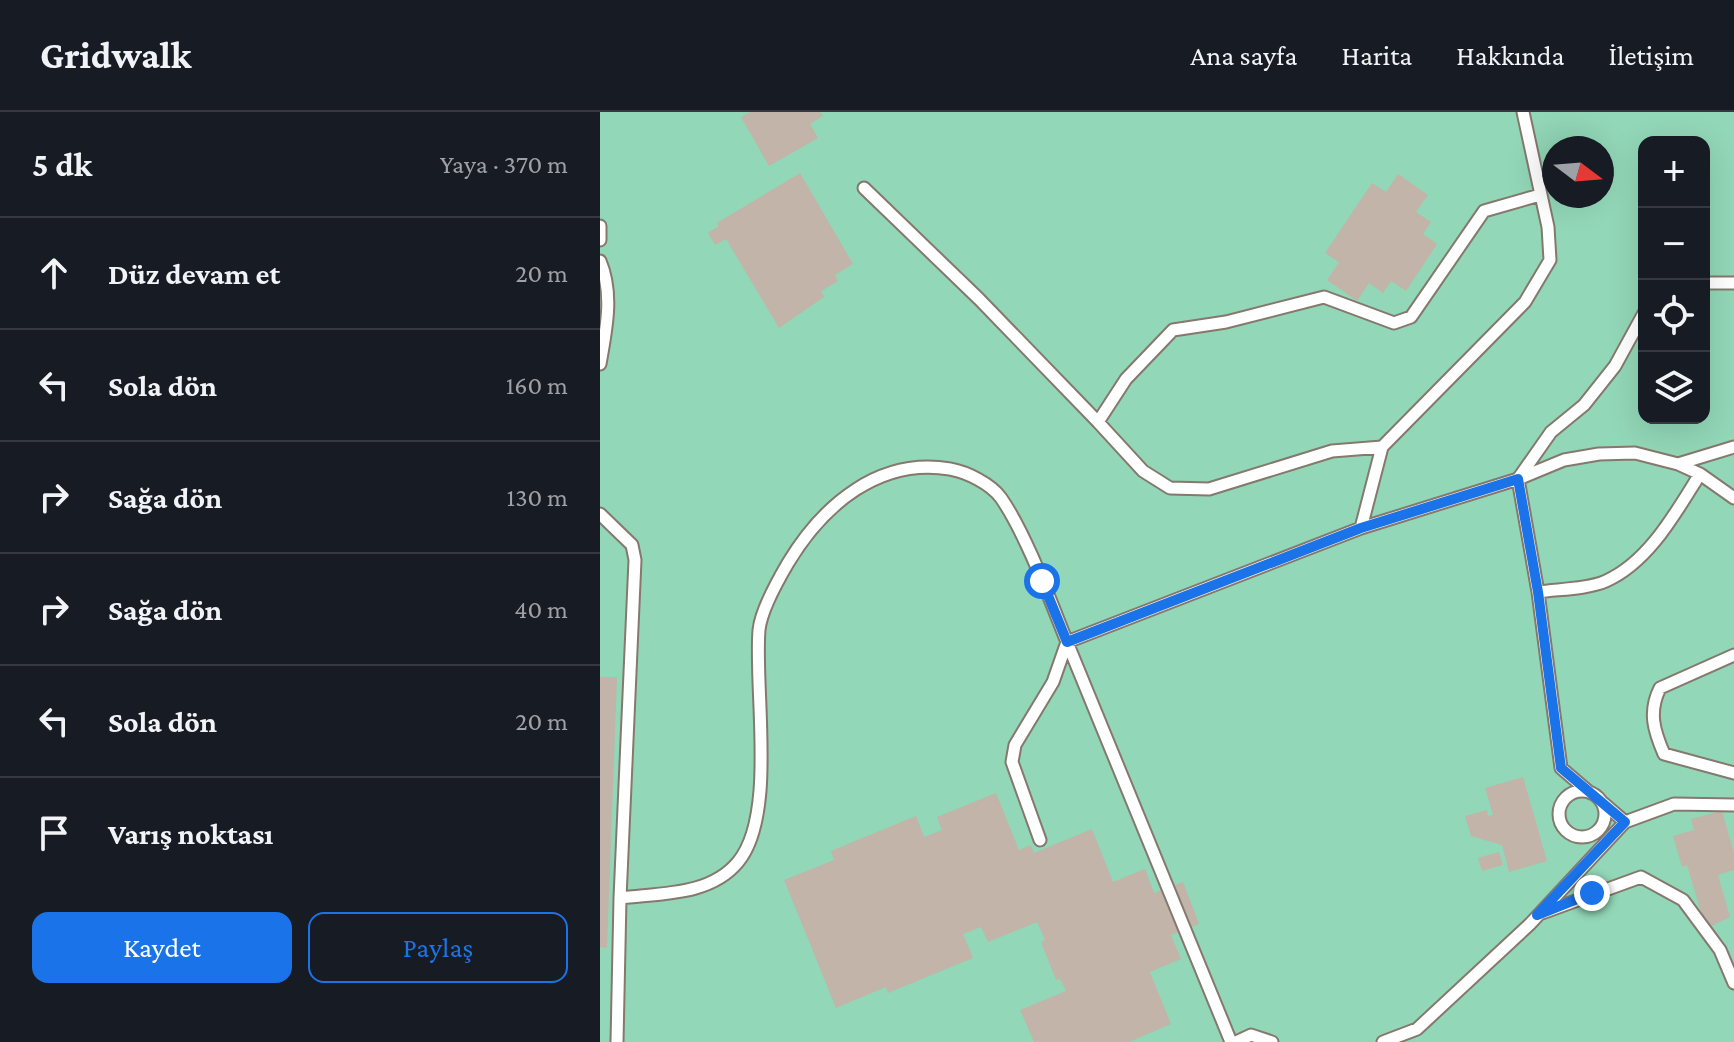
<!DOCTYPE html>
<html lang="tr">
<head>
<meta charset="utf-8">
<style>
	:root { --surface:#171b24; --page:#20242c; --text:#f1f3f6; --muted:#9ea1a6; --line:#363941; --accent:#1a73e8 }
	body { margin:0; font-family:"Crimson Pro",serif; background:var(--page); color:var(--text) }
	.controls { position:absolute; right:24px; top:24px; display:grid; overflow:hidden; border-radius:16px; box-shadow:0 8px 32px #0002 }
	.controls button { width:72px; height:72px; display:grid; place-items:center; padding:0; border:0; border-bottom:2px solid var(--line); background:var(--surface); color:var(--text); font:40px sans-serif }
	.compass { position:absolute; left:942px; top:24px; width:72px; height:72px; border-radius:50%; background:var(--surface); box-shadow:0 8px 32px #0002; rotate:106deg }
	.stop { position:absolute; width:24px; height:24px; margin:-18px; border:6px solid #1a73e8; border-radius:50%; background:#fff }
	.stop.end { background:#1a73e8; border-color:#fff; box-shadow:0 2px 8px #0008 }
	.list { margin:0; padding:0; list-style:none }
	h2 { display:flex; justify-content:space-between; align-items:center; height:104px; margin:0; padding:0 32px; font-size:34px }
	h2 small { font-size:26px; font-weight:400; color:var(--muted) }
	.list li { display:grid; grid-template-columns:52px 1fr auto; gap:24px; align-items:center; box-sizing:border-box; height:112px; padding:0 32px; border-top:2px solid var(--line) }
	.list b { display:block; font-size:30px; white-space:nowrap }
	.list em { font-size:26px; font-style:normal; color:var(--muted) }
	.actions { display:flex; gap:16px; padding:24px 32px }
	.actions a { flex:1; padding:18px 0; border:2px solid var(--accent); border-radius:16px; text-align:center; font-size:28px; color:var(--accent) }
	.actions .main { background:var(--accent); color:#fff }
	.icon { flex:none; width:44px; height:44px; fill:none; stroke:currentColor; stroke-width:2; stroke-linecap:round; stroke-linejoin:round }
	.map { position:relative; flex:none; width:1134px; height:930px; overflow:hidden }
	header { display:flex; align-items:center; gap:48px; box-sizing:border-box; height:112px; padding:0 40px; background:var(--surface); border-bottom:2px solid var(--line) }
	header strong { font-size:38px }
	nav { display:flex; gap:44px; margin-inline-start:auto; font-size:28px }
	main { display:flex }
	aside { flex:1; background:var(--surface) }
	.map>svg:first-child { display:block }
	.green { fill:#92d7b7; fill-rule:evenodd }
	.building { fill:#c2b4a8 }
	.lines { fill:none; stroke-linecap:round; stroke-linejoin:round }
	.service-casing { stroke:#85786d; stroke-width:15 }
	.service { stroke:#fff; stroke-width:11 }
	.route { stroke:#1a73e8; stroke-width:10 }
</style>
</head>
<body>
<header>
<strong>Gridwalk</strong>
<nav><a>Ana sayfa</a><a>Harita</a><a>Hakkında</a><a>İletişim</a></nav>
</header>
<main>
<aside>
<h2>5 dk<small>Yaya · 370 m</small></h2>
<ul class="list">
<li><svg class="icon" aria-label="ahead" viewBox="0 0 24 24"><path d="M12 20V5M6 11l6-6 6 6"/></svg><div><b>Düz devam et</b></div><em>20 m</em></li>
<li><svg class="icon" aria-label="left" viewBox="0 0 24 24"><path d="M17 20v-9H6M10 6l-5 5 5 5"/></svg><div><b>Sola dön</b></div><em>160 m</em></li>
<li><svg class="icon" aria-label="right" viewBox="0 0 24 24"><path d="M7 20v-9h11M14 6l5 5-5 5"/></svg><div><b>Sağa dön</b></div><em>130 m</em></li>
<li><svg class="icon" aria-label="right" viewBox="0 0 24 24"><path d="M7 20v-9h11M14 6l5 5-5 5"/></svg><div><b>Sağa dön</b></div><em>40 m</em></li>
<li><svg class="icon" aria-label="left" viewBox="0 0 24 24"><path d="M17 20v-9H6M10 6l-5 5 5 5"/></svg><div><b>Sola dön</b></div><em>20 m</em></li>
<li><svg class="icon" aria-label="arrive" viewBox="0 0 24 24"><path d="M6 21V4h12l-3 4 3 4H6"/></svg><div><b>Varış noktası</b></div></li>
</ul>
<div class="actions"><a class="main">Kaydet</a><a>Paylaş</a></div>
</aside>
<div class="map">
<svg width="1134" height="930" viewBox="0 0 1134 930">
	<rect width="100%" height="100%" fill="#fdf2e7"/>
	<path class="green" d="M0,0H1134V930H0ZM1044,30H1104V306H1044ZM954,36H1002V84H954Z"/>
	<path class="building" d="M150,0H220L223,4L210,12L218,26L169,54L141,5Z
		M200,61L253,152L235,163L238,169L221,179L224,185L179,216L126,127L115,133L108,121L119,114L117,111Z
		M798,62L828,83L816,100L831,110L823,122L837,132L806,179L791,169L783,181L769,171L757,189L727,168L739,150L725,141L772,71L786,80Z
		M0,565H17L7,836L0,835Z
		M923,665L947,749L909,760L902,733L871,724L865,704L887,698L888,704L893,703L885,676Z
		M396,681L419,738L431,733L434,741L492,717L513,770L545,757L554,781L583,770L599,812L571,823L581,847L550,860L571,912L529,930H434L420,898L466,879L460,867L456,868L441,830L445,828L437,810L388,830L381,815L363,822L373,846L288,881L286,875L236,896L184,768L234,748L231,739L316,704L324,725L342,718L337,705Z
		M1122,699L1134,741V758L1118,763L1130,805L1106,817L1087,753L1082,755L1073,724L1094,718L1091,707Z
		M899,740L903,753L882,759L878,746Z"/>
	<g class="lines">
		<g class="service-casing">
			<path id="service" d="M264,76L379,187L498,310
				M0,114V128
				M0,149C14,182 6,218 0,252
				M1104,171H1134
				M1044,201L1015,254L984,293L951,320L918,367L964,348L999,342L1035,341L1078,352L1134,335
				M782,335L732,339L609,377L570,376L543,359L498,310L526,267L573,218L626,210L724,185L794,211L811,205L884,99L940,83
				M1078,352L1100,362L1134,386
				M0,402L32,433L35,448L20,786
				M761,416L782,335L925,190L950,148L948,115L923,0
				M938,480C959,477 988,477 1006,469C1049,450 1076,400 1100,362
				M1134,543L1060,576C1048,600 1054,619 1064,642L1134,661
				M959 702a23 23 0 1 1 46 0a23 23 0 1 1-46 0Z
				M1003,691L1025,710
				M942,801L1041,765L1083,788L1120,838L1134,871
				M17,930L20,786C60,781 110,784 138,750C177,703 154,579 159,518C161,499 178,468 188,451C223,393 279,345 350,357C367,360 391,372 401,386C426,422 450,488 467,530L453,570L415,633L412,650L440,728
				M631,930L467,530L761,416L918,367L938,480L961,656L989,680
				M636,930L651,923L672,930
				M783,930L817,917L930,812L1025,710L1074,692L1134,693"/>
		</g>
		<use href="#service" class="service"/>
	</g>
	<g class="lines">
		<path class="route" d="M442,469L467,530L761,416L918,367L938,480L961,656L1025,710L937,803L992,781"/>
	</g>
</svg>
<div class="controls">
<button>+</button>
<button>−</button>
<button><svg class="icon" aria-label="locate" viewBox="0 0 24 24"><circle cx="12" cy="12" r="6"/><path d="M12 2v4M12 18v4M2 12h4M18 12h4"/></svg></button>
<button><svg class="icon" aria-label="layers" viewBox="0 0 24 24"><path d="M12 4l9 5-9 5-9-5zM3 14l9 5 9-5"/></svg></button>
</div>
<svg class="compass" viewBox="-18 -18 36 36"><path d="M0-13l5 13h-10z" fill="#e53935"/><path d="M0 13l5-13h-10z" fill="#9ea1a6"/></svg>
<div class="stop" style="left:442px;top:469px"></div>
<div class="stop end" style="left:992px;top:781px"></div>
</div>
</main>
</body>
</html>
